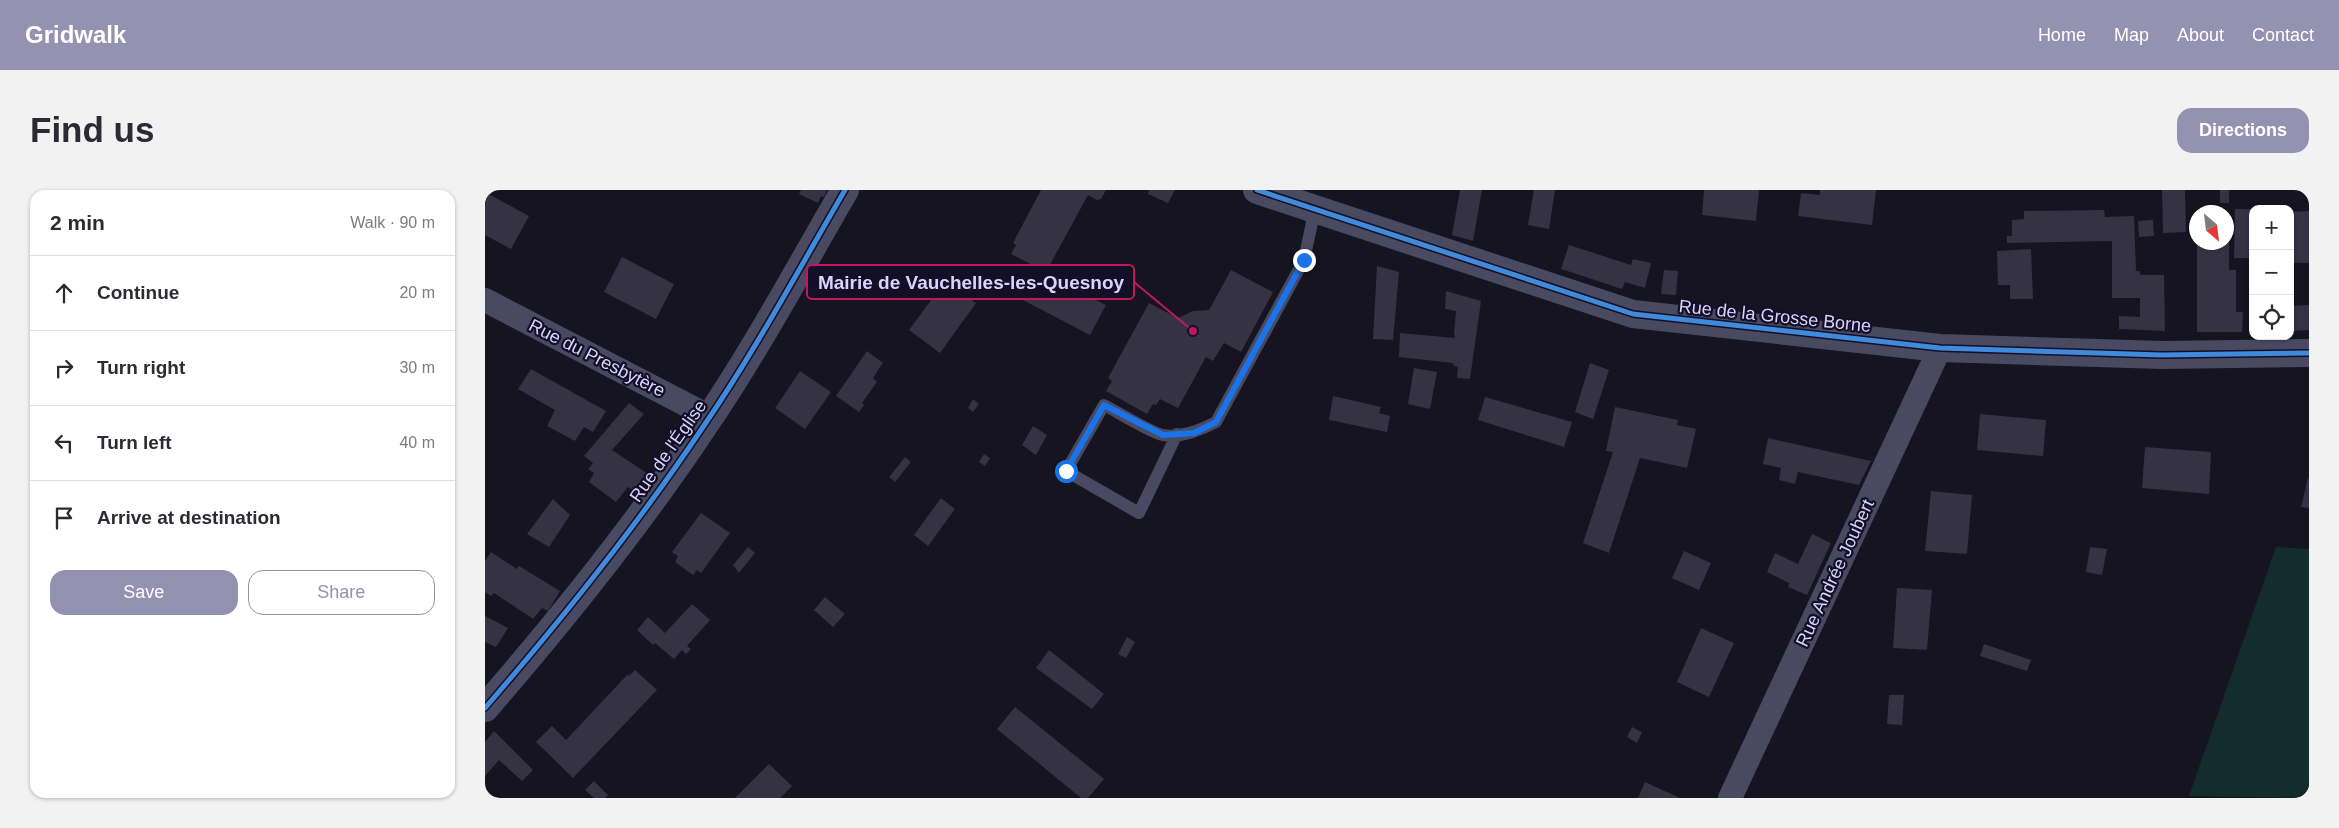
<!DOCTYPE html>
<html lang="en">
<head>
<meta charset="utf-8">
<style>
	:root { --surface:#fff; --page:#f2f2f3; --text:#2b2b33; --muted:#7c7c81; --line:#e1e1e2; --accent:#9591b1 }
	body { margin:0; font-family:Arial,sans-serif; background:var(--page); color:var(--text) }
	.controls { position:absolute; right:15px; top:15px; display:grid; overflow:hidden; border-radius:10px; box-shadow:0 1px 4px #0004 }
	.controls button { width:45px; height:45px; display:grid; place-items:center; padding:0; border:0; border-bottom:1px solid var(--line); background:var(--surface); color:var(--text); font:25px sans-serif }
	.compass { position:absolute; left:1704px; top:15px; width:45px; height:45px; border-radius:50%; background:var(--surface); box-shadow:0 1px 4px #0004; rotate:152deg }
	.stop { position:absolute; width:15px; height:15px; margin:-11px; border:4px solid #1a73e8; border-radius:50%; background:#fff }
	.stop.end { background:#1a73e8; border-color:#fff; box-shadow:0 1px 5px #0008 }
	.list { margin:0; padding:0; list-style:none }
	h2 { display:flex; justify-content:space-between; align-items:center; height:65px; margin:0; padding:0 20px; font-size:21px }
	h2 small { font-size:16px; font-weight:400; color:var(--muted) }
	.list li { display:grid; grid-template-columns:32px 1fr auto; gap:15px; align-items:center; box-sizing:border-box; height:75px; padding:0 20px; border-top:1px solid var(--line) }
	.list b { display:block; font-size:19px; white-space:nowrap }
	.list em { font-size:16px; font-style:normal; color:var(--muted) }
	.actions { display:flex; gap:10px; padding:15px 20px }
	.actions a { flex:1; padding:11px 0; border:1px solid var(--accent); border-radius:15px; text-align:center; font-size:18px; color:var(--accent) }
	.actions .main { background:var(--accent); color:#fff }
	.icon { flex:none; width:28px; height:28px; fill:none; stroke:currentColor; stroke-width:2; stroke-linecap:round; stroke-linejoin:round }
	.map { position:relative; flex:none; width:1824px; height:608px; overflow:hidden; border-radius:15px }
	header { display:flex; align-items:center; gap:30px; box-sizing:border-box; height:70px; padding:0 25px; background:var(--accent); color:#fff }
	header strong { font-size:24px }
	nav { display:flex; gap:28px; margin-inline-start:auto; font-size:18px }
	.intro { display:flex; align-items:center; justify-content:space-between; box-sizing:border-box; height:120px; padding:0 30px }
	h1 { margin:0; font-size:35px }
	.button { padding:12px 22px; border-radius:15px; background:var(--accent); color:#fff; font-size:18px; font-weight:700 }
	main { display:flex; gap:30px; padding:0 30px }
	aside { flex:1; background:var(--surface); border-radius:15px; box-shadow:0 1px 4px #0004 }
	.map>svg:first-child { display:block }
	.green { fill:#132c2d }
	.building { fill:#343243 }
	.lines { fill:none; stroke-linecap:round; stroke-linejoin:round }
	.service { stroke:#4a4962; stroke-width:12 }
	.minor { stroke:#4a4962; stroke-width:24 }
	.tertiary { stroke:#4a4962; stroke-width:28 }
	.cycleway-casing { stroke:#130f26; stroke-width:8 }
	.cycleway { stroke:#408adc; stroke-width:5 }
	.route { stroke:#1a73e8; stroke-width:6 }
	.labels { text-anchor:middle; stroke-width:4.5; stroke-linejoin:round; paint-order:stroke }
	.street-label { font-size:18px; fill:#d9d4ff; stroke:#130f26 }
	.leader { fill:none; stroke:#c2185b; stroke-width:2 }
	.callout-dot { fill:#c2185b; stroke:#130f26; stroke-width:2 }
	.callout { fill:#130f26; stroke:#c2185b; stroke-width:2 }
	.callout-label { font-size:19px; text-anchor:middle; font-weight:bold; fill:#d9d4ff }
</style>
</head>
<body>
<header>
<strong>Gridwalk</strong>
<nav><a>Home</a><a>Map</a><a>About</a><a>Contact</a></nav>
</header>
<div class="intro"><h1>Find us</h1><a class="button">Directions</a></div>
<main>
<aside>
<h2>2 min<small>Walk · 90 m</small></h2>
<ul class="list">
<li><svg class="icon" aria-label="ahead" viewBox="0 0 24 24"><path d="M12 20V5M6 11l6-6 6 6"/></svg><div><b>Continue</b></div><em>20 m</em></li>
<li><svg class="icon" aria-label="right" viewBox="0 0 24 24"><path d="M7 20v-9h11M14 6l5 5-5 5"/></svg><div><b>Turn right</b></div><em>30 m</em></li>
<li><svg class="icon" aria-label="left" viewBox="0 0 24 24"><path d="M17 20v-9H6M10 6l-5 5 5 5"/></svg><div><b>Turn left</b></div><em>40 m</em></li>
<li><svg class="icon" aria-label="arrive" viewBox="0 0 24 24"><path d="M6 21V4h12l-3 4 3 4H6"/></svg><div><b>Arrive at destination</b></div></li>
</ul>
<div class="actions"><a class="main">Save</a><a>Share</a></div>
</aside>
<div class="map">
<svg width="1824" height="608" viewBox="0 0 1824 608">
	<rect width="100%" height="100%" fill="#161421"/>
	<path class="green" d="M1791,357L1824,359V608L1704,606Z"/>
	<path class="building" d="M316,0H342L339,7L336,6L333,13L314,4Z
		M556,0H621L616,9L612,10L603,5L561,82L526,64L531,55L528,53Z
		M664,0H690L683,13L663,4Z
		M975,0H997L988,51L967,45Z
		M1049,0H1070L1064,39L1043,35Z
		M1219,0H1274L1271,31L1217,25Z
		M1335,0H1391L1387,35L1313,26L1316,3L1335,5Z
		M1677,0H1700L1701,42L1678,43Z
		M1735,0H1744V13H1735Z
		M0,2L44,26L26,59L0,45Z
		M1750,19H1768V68H1749Z
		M1619,20L1620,27L1649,26L1651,81H1654L1656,85H1679L1680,141L1634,139V126L1655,127V108H1627V51L1522,53V46H1527V30L1539,29V21Z
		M1824,21V73H1805V22Z
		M1668,30L1669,46L1654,47L1653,31Z
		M1742,45H1744V80H1751V122H1758L1757,142H1712V52H1742Z
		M1084,55L1146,75L1148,69L1166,73L1160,98L1140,92L1137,99L1076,79Z
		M1546,59L1548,109H1525V95H1513L1512,61Z
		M137,67L189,94L171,129L119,102Z
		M892,76L914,82L908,150L888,149Z
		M746,80L788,102L756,162L739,153L728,171L721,167L693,218L675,209L671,215L668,214L662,224L621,201L627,191L623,188L664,113L693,128L708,121L724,120Z
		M1179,80L1193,81L1191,105L1176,104Z
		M565,88L621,115L605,145L532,107L536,98L546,103L550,95L559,99Z
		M460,91L491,113L455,163L424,140Z
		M961,101L996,111L985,189L972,188L973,177L969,176L968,173L914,167L915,143L970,148L969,142L971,121L960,119Z
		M1824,115V140L1805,141V116Z
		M382,161L398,173L388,188L392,192L377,213L379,215L374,222L351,206Z
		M1105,173L1124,180L1108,229L1090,222Z
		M929,178L952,182L945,219L923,214Z
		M46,179L121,221L108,242L99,237L90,251L62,236L70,220L33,199Z
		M315,181L346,202L320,239L290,218Z
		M848,206L896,217L894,223L905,226L902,242L844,230Z
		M1000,207L1087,232L1079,257L993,230Z
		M488,209L494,214L488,222L483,218Z
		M144,213L159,224L127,260L163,284L151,302L143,297L131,312L104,292L109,283L103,279L108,273L99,266Z
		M1130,217L1193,230L1192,235L1211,239L1202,278L1155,268L1124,363L1098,353L1128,262L1121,261Z
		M1495,224L1561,230L1558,266L1492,260Z
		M548,236L562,245L551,265L537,255Z
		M1283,248L1386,271L1374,295L1313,282L1310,294L1294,290L1296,278L1278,274Z
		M1660,257L1726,262L1724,304L1657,298Z
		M499,264L505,268L500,276L494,272Z
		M420,267L426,272L410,292L404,287Z
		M1823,288H1824V318L1816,317Z
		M1446,301L1487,305L1482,364L1440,361Z
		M456,308L470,319L443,356L429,345Z
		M68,309L85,325L64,357L42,344Z
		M216,323L245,343L216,383L212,380L208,385L190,372L193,366L187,362Z
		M1327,344L1346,353L1322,405L1303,397L1304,393L1282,382L1290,363L1313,374Z
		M263,357L270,363L254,383L248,375Z
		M1605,357L1622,359L1617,385L1601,382Z
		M1199,361L1226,373L1214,400L1187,388Z
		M6,362L32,379L34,376L75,401L63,421L57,418L48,429L9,403L6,406L0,402V371Z
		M1412,398L1447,400L1442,460L1408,458Z
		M340,407L360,424L348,437L329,420Z
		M207,414L225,430L202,456L206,459L201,464L197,460L189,469L170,453L168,455L152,440L163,427L180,443Z
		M0,426L23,438L11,457L0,452Z
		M1216,438L1249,453L1224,507L1192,492Z
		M642,447L650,452L641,468L633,464Z
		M1499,454L1546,470L1542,481L1495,466Z
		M564,460L619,504L607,519L551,478Z
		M150,480L172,500L88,588L51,552L67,536L81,550L143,484L144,486Z
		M1404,505H1419L1417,535L1402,534Z
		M530,517L619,589L603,608H596L512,539Z
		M1147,537L1157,542L1152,553L1142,547Z
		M9,541L48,580L37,591L14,570L0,586V552Z
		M284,574L307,596L295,608H250Z
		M109,591L123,605L120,608H109L100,600Z
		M1160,592L1195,608H1153Z"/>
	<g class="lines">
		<path class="service" d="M692,244L654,323L581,281L619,215C631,221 668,244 678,245C697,248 715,240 731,232L819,70L830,19"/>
		<path class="minor" d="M0,110L225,227
			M1245,608L1455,158"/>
		<path class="tertiary" d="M772,0L1148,124L1455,158L1677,165L1824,163
			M0,518C78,428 152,336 218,237C270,161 314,79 360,0"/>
		<g class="cycleway-casing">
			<path id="cycleway" d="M772,0L1148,124L1455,158L1677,165L1824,163
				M0,518C78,428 152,336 218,237C270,161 314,79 360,0"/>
		</g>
		<use href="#cycleway" class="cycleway"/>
	</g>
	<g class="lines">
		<path class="route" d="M581,281L619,215L678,245L709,243L731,232L819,70"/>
	</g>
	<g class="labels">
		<g class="street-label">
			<text transform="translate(1290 126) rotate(6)" y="6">Rue de la Grosse Borne</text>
			<text transform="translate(112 168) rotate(27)" y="6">Rue du Presbytère</text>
			<text transform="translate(183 261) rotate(-55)" y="6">Rue de l'Église</text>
			<text transform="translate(1350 383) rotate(-65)" y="6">Rue Andrée Joubert</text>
		</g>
	</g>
	<path class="leader" d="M708 141L649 92"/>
	<circle class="callout-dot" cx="708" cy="141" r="5"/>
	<rect class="callout" x="322" y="75" width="327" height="34" rx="5"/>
	<g class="callout-label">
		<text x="486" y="99">Mairie de Vauchelles-les-Quesnoy</text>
	</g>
</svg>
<div class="controls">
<button>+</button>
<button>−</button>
<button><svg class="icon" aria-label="locate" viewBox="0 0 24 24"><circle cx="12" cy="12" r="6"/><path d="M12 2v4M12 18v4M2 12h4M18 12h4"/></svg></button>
</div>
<svg class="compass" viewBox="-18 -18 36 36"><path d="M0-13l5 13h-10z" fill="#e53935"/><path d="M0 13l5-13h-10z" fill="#7c7c81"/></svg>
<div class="stop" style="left:581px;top:281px"></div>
<div class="stop end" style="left:819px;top:70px"></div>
</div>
</main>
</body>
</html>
